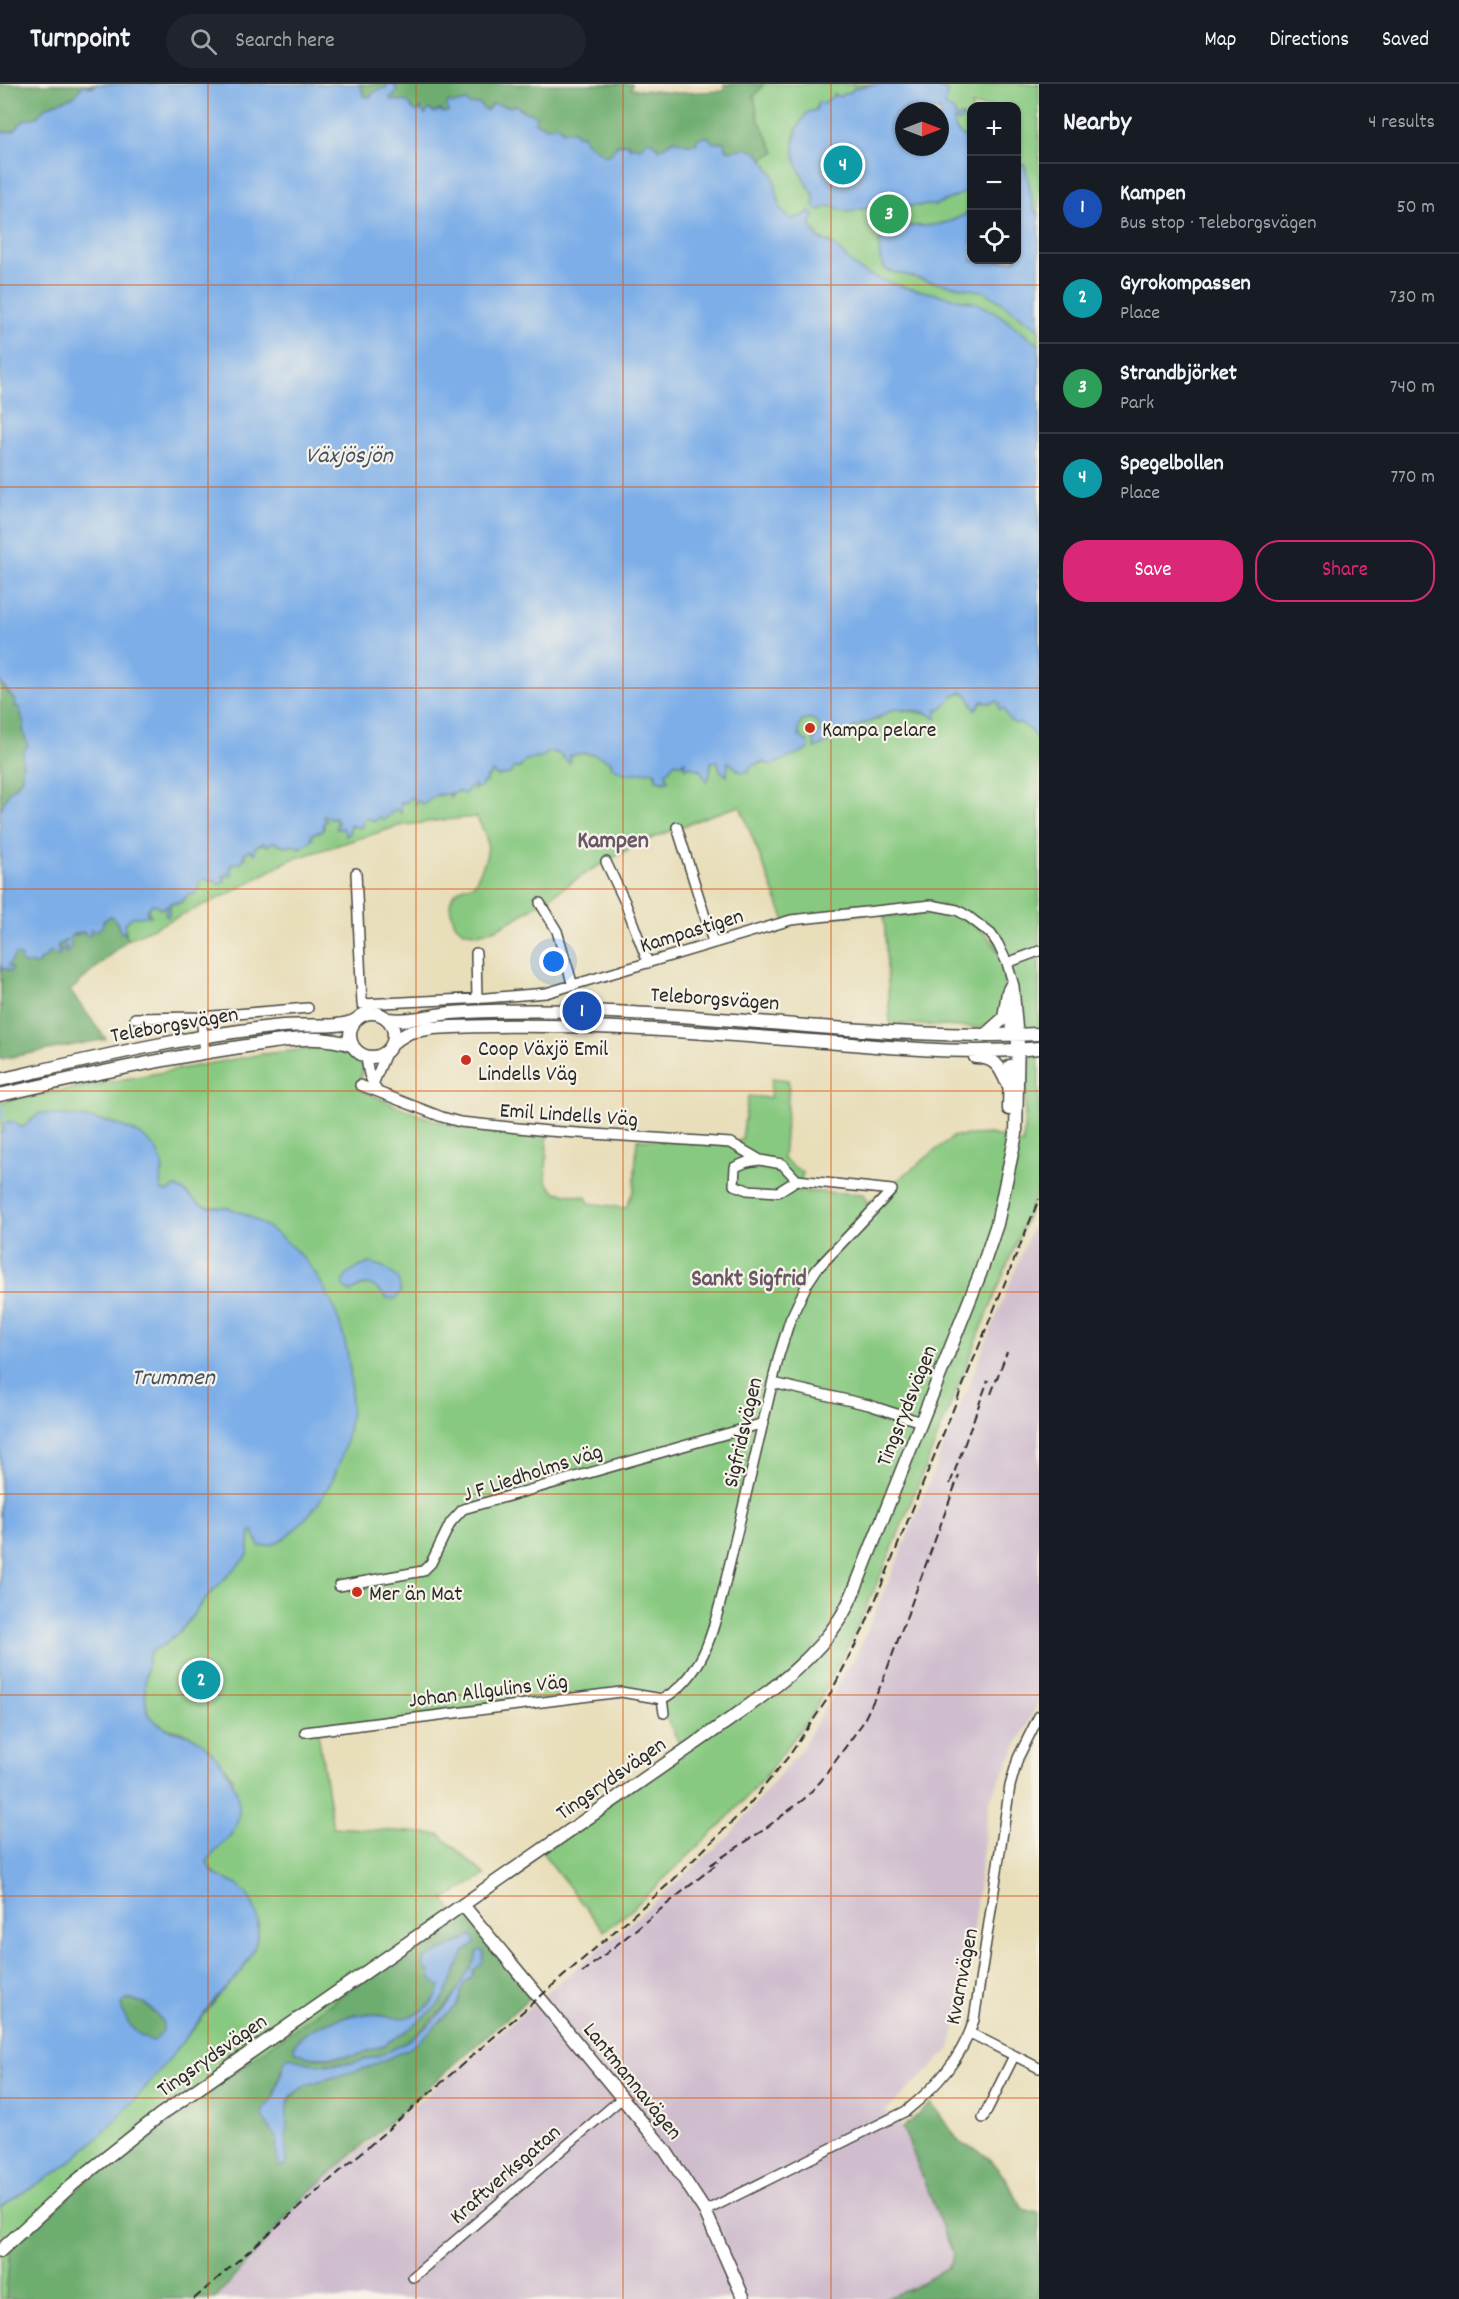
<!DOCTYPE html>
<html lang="en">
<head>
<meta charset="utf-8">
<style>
	:root { --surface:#171b24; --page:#20242c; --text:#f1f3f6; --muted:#9ea1a6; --line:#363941; --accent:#db2777 }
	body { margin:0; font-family:Dekko,sans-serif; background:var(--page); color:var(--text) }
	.controls { position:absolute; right:18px; top:18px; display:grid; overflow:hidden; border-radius:12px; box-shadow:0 2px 4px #0004 }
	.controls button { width:54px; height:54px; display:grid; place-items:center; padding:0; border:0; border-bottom:2px solid var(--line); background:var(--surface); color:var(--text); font:30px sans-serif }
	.compass { position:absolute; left:895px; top:18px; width:54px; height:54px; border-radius:50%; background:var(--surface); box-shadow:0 2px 4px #0004; rotate:90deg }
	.you { position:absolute; left:554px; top:878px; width:21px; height:21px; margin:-15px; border:4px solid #fff; border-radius:50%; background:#1a73e8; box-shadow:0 0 0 9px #1a73e833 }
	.badge { display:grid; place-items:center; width:39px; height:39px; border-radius:50%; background:var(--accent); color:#fff; font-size:20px; font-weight:700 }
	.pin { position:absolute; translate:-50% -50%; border:3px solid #fff; box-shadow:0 2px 6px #0006 }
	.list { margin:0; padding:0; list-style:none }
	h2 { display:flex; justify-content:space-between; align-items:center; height:78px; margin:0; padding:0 24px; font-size:26px }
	h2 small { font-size:20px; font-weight:400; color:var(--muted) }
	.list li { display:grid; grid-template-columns:39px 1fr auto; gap:18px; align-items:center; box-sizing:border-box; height:90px; padding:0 24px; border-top:2px solid var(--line) }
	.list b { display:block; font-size:22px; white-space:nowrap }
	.list p { margin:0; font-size:20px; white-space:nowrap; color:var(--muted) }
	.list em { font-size:20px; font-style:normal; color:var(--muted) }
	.actions { display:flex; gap:12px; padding:18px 24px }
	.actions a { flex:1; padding:14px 0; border:2px solid var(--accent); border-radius:24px; text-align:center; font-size:21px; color:var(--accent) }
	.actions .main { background:var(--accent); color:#fff }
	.icon { flex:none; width:33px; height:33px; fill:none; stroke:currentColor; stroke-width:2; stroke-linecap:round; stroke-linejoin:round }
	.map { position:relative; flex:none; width:1039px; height:2215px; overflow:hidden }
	header { display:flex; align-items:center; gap:36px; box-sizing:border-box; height:84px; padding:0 30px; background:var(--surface); border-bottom:2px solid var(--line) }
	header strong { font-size:28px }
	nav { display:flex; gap:33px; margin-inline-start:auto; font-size:21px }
	.search { width:420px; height:54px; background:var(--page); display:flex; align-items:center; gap:15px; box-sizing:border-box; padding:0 21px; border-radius:33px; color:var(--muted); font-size:22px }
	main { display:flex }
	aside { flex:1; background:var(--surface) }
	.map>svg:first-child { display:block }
	.industrial { fill:#cfbdce }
	.green { fill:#88c981; stroke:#5a7a56; stroke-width:1.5 }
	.forest { fill:#6ead6f; stroke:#4c6c4d; stroke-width:1.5; fill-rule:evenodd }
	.water { fill:#7daee8; stroke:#546c8a; stroke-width:1.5; fill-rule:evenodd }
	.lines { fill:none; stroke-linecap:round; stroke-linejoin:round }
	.stream { stroke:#7daee8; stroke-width:2 }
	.street-casing { stroke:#474640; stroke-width:12 }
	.secondary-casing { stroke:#474640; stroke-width:15 }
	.street { stroke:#fff; stroke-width:9 }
	.secondary { stroke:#fff; stroke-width:12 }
	.rail { stroke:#2b2b2b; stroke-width:2; stroke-dasharray:9 4.5; stroke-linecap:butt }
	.grid { fill:none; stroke:#d5540f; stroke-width:1.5; stroke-opacity:0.55 }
	.poi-dot { fill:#c8321e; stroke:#f7f3e8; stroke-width:2 }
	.labels { text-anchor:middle; stroke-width:4.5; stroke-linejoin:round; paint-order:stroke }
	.poi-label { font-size:22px; fill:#2b2b2b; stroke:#f7f3e8; text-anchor:start }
	.street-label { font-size:22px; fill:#2b2b2b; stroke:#f7f3e8 }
	.water-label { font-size:24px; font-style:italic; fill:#445264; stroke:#f7f3e8 }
	.neighbourhood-label { font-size:24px; font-weight:bold; fill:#695865; stroke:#f7f3e8 }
</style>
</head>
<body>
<header>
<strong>Turnpoint</strong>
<div class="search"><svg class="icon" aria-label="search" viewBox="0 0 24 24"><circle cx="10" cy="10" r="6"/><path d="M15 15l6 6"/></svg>Search here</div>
<nav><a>Map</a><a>Directions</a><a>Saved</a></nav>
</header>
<main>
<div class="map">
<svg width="1039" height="2215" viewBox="0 0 1039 2215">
	<rect width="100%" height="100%" fill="#f7f3e8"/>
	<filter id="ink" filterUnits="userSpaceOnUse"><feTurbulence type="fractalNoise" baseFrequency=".0167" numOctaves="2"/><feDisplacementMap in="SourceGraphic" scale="12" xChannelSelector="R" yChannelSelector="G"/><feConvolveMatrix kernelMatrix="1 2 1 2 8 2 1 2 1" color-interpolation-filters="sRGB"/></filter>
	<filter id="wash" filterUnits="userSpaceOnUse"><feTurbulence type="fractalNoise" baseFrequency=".008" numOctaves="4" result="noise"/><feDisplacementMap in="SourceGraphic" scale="24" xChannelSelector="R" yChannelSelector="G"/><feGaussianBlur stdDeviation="1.35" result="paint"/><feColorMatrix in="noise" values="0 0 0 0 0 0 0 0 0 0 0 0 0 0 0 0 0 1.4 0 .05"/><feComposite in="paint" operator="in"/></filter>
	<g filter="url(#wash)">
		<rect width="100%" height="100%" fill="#e8deba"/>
		<path class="industrial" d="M1039,1127V1617L989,1717L967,1892L950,1965L886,2027L903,2044L953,2170L950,2182L911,2205L882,2215H215L303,2114L636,1834L729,1752L802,1664L860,1563L901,1468Z"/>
		<path class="green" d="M764,0H877L854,4L850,9L843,10L840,13L834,11L824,20L818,18L816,26C814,27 810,27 807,29C805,30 804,34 802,36C783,61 801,90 814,111V121L820,126L830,122L840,126L871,122L879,124L890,120L910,122L935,121L962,110L971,99V127C942,145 925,142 892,142L880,175L887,186L929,197L986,207L1039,245V261L989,225L967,216H955L887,199L858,185L830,158L820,155L815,151L810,141L809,128L804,132L790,135L780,124L773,90L763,77V74L775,68L758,35L754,12Z
			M936,0H1039V132L1034,125L1025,82L1017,78L1016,22H972L971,68L966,60L968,57C960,47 954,52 954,36L958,38L962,32L956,34L954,28L945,22L947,7L939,4Z
			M959,608L968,611L975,626L982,617L988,619L997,617L1000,620L999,625L1003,624L1009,635L1016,640L1020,639L1029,645L1039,658V950L1010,951L1011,892L991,850L943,822L785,837L740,722L708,732L638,760L591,786L518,833L496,845L478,850L464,847L456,841C445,819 449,806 474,800C488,772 495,762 476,733L435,737L399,742L290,776L228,810L127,856L125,840L133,832L150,831L149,828H146L152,820L157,821L161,825L167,820L165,831H169L171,819C185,819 180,820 189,809L193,811L199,804V798L203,795L215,796L220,800L225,796L223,791L226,792L227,788L231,790V780L242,778L243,773L245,774L244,769L251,766L253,769L256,762L264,759L267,762L273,758L283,761L285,763L295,761L300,764L308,759L314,749L324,744V731L335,734L338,745H344L346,752L349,750L350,741L359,743L366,734L375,737L378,733C386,740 390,728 396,725L401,729V719L411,713L415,715V720L419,717L424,720L435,711L449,710L451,713L452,708L466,707L474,700L476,703L473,706L482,701L492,688L498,692L509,688L513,684H520L526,676L542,674L547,669L555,668L561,671L569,679L571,675L569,672C584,666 597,669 611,678L612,683L627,690L653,687L658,696L665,698L666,689L675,678L680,680L684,677L686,678L684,680L685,685L689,682L700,686L707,697L710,690L711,678L718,677L720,686L727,691L725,685L728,678L733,680L738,687L748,688L750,682L791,672L809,665C803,656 795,650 800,639L809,634L817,637L821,644L818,651L814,655L815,663L847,651L857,641L879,635L886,628L895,625L930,630L936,634L937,625L939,626C947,620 951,612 959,608Z
			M931,824C950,828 965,833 981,846C1002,864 1006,888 1004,914C1003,923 1002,934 994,939C990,941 984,942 980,944L890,939L884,832L929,829Z
			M339,963L350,968L363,983L359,1005C386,1017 413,1030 441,1038C475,1049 511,1049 547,1051L546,1097L555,1108L586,1113L589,1119L626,1124L634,1105L637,1055L731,1061L742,1055L748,1012L770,1014L772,994L788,996L789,1000L783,1075L803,1089L798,1107L864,1110L867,1120L954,1052L990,1050L1023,1061L1027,989L1030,975L1039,968V1103L892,1465L854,1551L812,1630L765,1693L719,1743L630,1827L604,1847L541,1767L683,1667L664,1629L662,1615L621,1608L318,1648L333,1743L439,1750L485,1791L444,1815L455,1831L10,2165L6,2215H0V2123L68,2080L103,2048L192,1947L229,1899L243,1886L237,1801C223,1796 213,1792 207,1778L221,1759L231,1751L233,1695L226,1684L197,1656L188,1650L162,1643L148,1631C143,1607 143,1590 151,1567L164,1561L184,1543L204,1516L248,1471L250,1448L253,1446L259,1462L304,1175C281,1155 260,1135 231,1125C222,1122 211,1125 203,1122C193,1118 188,1108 176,1103L167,1108L161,1106L159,1097L163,1087L21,1044L15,1038L4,1039V1046L0,1050V1020L14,1015L263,970L315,964Z"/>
		<path class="forest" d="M0,0H97L80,4L75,12L46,23L37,33L24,36L14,47L0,49Z
			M360,0H388L386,4C378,7 371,14 364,12Z
			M394,0H632L631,5L678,9L724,7V0H764L754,12L758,35L775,68L763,74V77L758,69L742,65L729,67L720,58L713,59L708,53L698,54L696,60H686L674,56L657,67L656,62L652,59L640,64L629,65V59L617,60L612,69L606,72L586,58L583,51L577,52L574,47H563L557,41L546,43L534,38V32L514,21L512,23L493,20L485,27L479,20L469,21L467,17L452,20L449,18L448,28L443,29L441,26L434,29L431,26L425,31L421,25L417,29L406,19L391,16L390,13L394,12L397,7Z
			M0,593L3,603L16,618L15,623H20L25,639L23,645L28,662C27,665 24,667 23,670C20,682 27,695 14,702L0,727Z
			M111,832L115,833L120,847L125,849L127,856L70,907L106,955L0,975L1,884L11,887L12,884L8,882L15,871L21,872L25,880L32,879L33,881L45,874L50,867L58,872L60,867H67L65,865L58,867L56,864L66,856L65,862L69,865L72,863L69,857L71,851L85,848L87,850L89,846H97L105,835Z
			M455,1831L469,1833L534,1910L303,2114L215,2215H6L10,2165L108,2078ZM472,1852L455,1886L445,1912L408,1946L384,1961L355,1972L327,1974L307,1973L294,1962C303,1943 346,1930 367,1930C378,1930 388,1934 399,1934C417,1934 436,1920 440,1903L432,1892L424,1875ZM477,1871C477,1879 473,1885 473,1892L464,1900L459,1917L455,1923L437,1939L369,1983L306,2001C284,2014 284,2028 287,2051L277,2055C276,2050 271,2047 269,2043C265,2031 278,1999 281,1986L301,1978L310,1980L353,1979L385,1970L401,1961L416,1951L447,1921L461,1903Z
			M128,1915L144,1919L163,1937V1947L154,1958C137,1954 123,1936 121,1920Z
			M931,2019L960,2059L977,2066L989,2074L1005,2094L1023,2125L1039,2129V2215H882L911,2205L949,2182L953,2170L903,2044Z"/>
		<path class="water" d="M97,0H360L364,12L370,13L377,6L386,4L388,0H394L397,7L394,12L390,13L391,16L408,18L412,25L418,28L420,24L425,31L429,25L434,29L441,26L443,29L448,28L447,19L449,18L452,20L467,17L469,21L479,20L486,27L493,20L512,23L516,20L519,25L537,32L534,38L546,43L557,41L563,47H574L576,51L584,52V55L586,58L606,72L612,69L618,60L624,61L627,59L630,64L632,62L640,64L647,57L651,56L653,60L658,62V66L674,56L686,60H696L698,54L709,53L713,59L724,58L726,65L729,67L747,64L758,69L773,90L780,124L790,135L804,132L809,128L814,132L810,141L819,155L831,159L858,185L874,193L903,203L976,219L995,228L1039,261V658L1029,645L1020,639L1016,640L1009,635L1003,624L999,625L998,622L1000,620L997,617L988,619L982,617L975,626L968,611L963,608L954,611L941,626L937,625L936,635C928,626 908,626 896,625C894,625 870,637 868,639H862L860,642L857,641L845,652L815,664L814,654L820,649L819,640C808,628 795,637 800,653L808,658L809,665L772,681L762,678L751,682L748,688C738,690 735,681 728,678L727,692L720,686L718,677L711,678L710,690L707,698L700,686L689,682L685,685L684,680L686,678L684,677L682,680L675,678L666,689L668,697L656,696V690L653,687L627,690L612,683L611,678C597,670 585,666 569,672L571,675L569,679L561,671L554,668L547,669L542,674L526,676L520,684H513L510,690L498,692L492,688L486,695L487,698H483L482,701L473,707L476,703L474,700L464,710L457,707L454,710L451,708L450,713L449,710H441L440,712L438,710L424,720L419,717L415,720V716L411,713L407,718L401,719V729L396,725C390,728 386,740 378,733L375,737L366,734L360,744L350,741L349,750L346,752L343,744L336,745L338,739L335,734L332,735L324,731L323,733L327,737L323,739V747L314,749L311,753L313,755L300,764L295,761L285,763L283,761L273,758L267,762L264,759L255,763V770L251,766L244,769L246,774L243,773L242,779L231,780L230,784L233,790L231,792L227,788V792L223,791L225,798L218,800L215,796L203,795L199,798V804L193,811L189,809C183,819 179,818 170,819L168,833L165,831L167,821L161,825L157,821L152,820L146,828L151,832L132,833L125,840V849L120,847L117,838L111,832L103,837L102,843L99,844L98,847L90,846L91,850L89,852L84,848L76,849L77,852L75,850L71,851L69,857L72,863L69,865L64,861L66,856L58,861L57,866L65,864L67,869L60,867L57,872L50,867L45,874L39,876V880L33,881L31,879L25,881L20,876L21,872L15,871L8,882L12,884L11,887L2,884L1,887L0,727L9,708L18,700L22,693L23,668L28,662L23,645L25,639L22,635L20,623H15L16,618L0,598V49L14,47L24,36L37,33L46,23L75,12L83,1L92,3Z
			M877,0H936L940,4L947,7L945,22L954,27L956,34L964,33L960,38L954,36C955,48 957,48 967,55L966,60L971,68V99L962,110L935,121L910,122L890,120L882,123H871L849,128L830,122L820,126L814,121V111C800,89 787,71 798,43C800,40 805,30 808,28C810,27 814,27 816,26L818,18L824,20L834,11L840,13L843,10L850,9L854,4ZM904,27H940V63H904Z
			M1017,78L1025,82L1034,125L1039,132V245L986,208L929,197L886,186L880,175L879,158L892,142C925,142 942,145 971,127L972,176H1016Z
			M40,1029C76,1032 151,1035 162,1079C165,1090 158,1094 161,1106L167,1108L176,1103C187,1107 192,1116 202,1121C209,1125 221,1122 229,1124C257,1133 284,1153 304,1175C364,1245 370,1369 304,1436C292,1449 278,1464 259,1462L253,1447L250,1448L248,1471L204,1516L184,1543L164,1561L151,1567C144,1589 143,1608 148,1631C156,1638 164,1645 175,1648C183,1650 189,1650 197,1655C223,1674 254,1718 231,1750C224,1760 214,1766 207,1778C215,1797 225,1792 238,1802C250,1811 258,1826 258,1841C259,1855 252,1871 244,1883C237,1896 223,1905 214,1917C171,1974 125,2034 69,2079C48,2096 22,2108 0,2123V1050L4,1046L3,1040L5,1038H15L22,1044ZM128,1915L145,1919L163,1937V1947L154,1957C137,1954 123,1936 121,1920Z
			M370,1179L383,1183L398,1194L401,1208L395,1215L387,1214C371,1198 369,1197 350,1208L343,1202C343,1187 357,1184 370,1179Z
			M472,1852L476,1859L464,1868L445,1912L437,1922L408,1946L384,1961L355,1972L307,1973L294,1967C293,1945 349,1930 367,1930C378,1931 388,1934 399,1934C417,1934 436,1920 440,1903L431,1895L430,1887H426L424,1875Z
			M480,1866L484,1868L482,1880L473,1886V1892L464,1900L459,1917L455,1923L420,1957L408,1965L369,1983L306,2001L292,2011L287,2019L286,2079L283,2082H279L276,2069L277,2055L262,2033L263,2026L274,2013L285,1977L289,1973C352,1999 436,1956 463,1896C468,1886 476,1879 477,1868Z"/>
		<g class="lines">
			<path class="stream" d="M811,131L817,124
				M2,1023L5,1038"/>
		</g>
	</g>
	<g filter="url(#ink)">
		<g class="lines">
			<g class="street-casing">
				<path id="street" d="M677,743L713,858
					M606,778L625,818L648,879
					M356,789L362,920L486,914L546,909L791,836L931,821L957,826L969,833L991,850L998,860L1007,879L1014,902L1018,950
					M540,819L557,847L573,902
					M476,869L477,914
					M1007,879L1039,867
					M201,933L205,968
					M135,934L201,933L308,924
					M1010,951L1011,919
					M365,972C368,979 367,986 370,993C372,998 375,1001 377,1007
					M374,998L386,969
					M360,1001L442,1033L460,1038L548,1047L731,1059L760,1076L782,1080L797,1096L892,1106
					M759,1076L747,1078L735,1083L734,1101L747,1106L778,1108L797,1096
					M773,1299L869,1321L921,1338
					M339,1502L423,1487L431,1479L451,1438L463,1425L764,1339
					M662,1615C702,1595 713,1548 723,1508L779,1271L790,1236L807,1200L817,1185L892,1106
					M305,1648L621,1608L662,1615L664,1629
					M970,1949L1039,1984
					M983,2034L1014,1972
					M705,2127L906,2027C937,2002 962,1974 974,1936L1010,1702L1018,1674L1039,1632
					M413,2193L621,2015"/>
			</g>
			<g class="secondary-casing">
				<path id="secondary" d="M350 951a22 22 0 1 1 44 0a22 22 0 1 1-44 0Z
					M388,935C410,938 430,931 451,929C495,926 540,926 584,927C735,931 887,956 1039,950
					M985,951L1004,934L1008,908L1011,902
					M393,958L410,948L433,944C559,937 686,947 811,957C887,962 964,972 1039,964
					M975,973C994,973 1000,982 1007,999
					M0,996C94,974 188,951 283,942C303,940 341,945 356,936
					M0,1011C80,993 159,975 240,963C276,958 318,948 353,962
					M1009,1025L1010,982
					M463,1821L665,2066L705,2127L744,2215
					M0,2167L73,2100L160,2031L729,1636C771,1606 813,1578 841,1533C852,1515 859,1494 867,1474L980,1190L997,1140L1016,1050L1018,950"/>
			</g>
			<use href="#street" class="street"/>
			<use href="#secondary" class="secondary"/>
			<path class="rail" d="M991,1310L1007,1268
				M950,1400L988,1296
				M710,1781L762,1747L804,1715L821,1697L862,1640L882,1599L959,1391
				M582,1889L719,1778
				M194,2215L671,1798L747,1723L789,1672L828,1614L864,1544L1039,1115"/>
		</g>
	</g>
	<path class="grid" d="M208,0V2215M416,0V2215M623,0V2215M831,0V2215M0,201H1039M0,403H1039M0,604H1039M0,805H1039M0,1007H1039M0,1208H1039M0,1410H1039M0,1611H1039M0,1812H1039M0,2014H1039"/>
	<g class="poi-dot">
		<circle cx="810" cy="644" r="6"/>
		<circle cx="466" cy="976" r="6"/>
		<circle cx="357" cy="1508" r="6"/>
	</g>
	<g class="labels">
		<g class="poi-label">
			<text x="822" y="652">Kampa pelare</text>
			<text x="478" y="971">Coop Växjö Emil<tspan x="478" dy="25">Lindells Väg</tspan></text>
			<text x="369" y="1516">Mer än Mat</text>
		</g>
		<g class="street-label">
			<text transform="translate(691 845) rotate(-17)" y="8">Kampastigen</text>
			<text transform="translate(715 913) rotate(4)" y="8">Teleborgsvägen</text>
			<text transform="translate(174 939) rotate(-10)" y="8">Teleborgsvägen</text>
			<text transform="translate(569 1029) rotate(4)" y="8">Emil Lindells Väg</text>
			<text transform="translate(905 1321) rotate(-68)" y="8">Tingsrydsvägen</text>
			<text transform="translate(741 1348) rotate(-77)" y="8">Sigfridsvägen</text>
			<text transform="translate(532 1387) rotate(-18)" y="8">J F Liedholms väg</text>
			<text transform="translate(488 1605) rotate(-7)" y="8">Johan Allgulins Väg</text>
			<text transform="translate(610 1693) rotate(-35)" y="8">Tingsrydsvägen</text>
			<text transform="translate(960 1892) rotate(-79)" y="8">Kvarnvägen</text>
			<text transform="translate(211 1970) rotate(-35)" y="8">Tingsrydsvägen</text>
			<text transform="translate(634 1996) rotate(51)" y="8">Lantmannavägen</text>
			<text transform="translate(504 2089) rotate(-41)" y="8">Kraftverksgatan</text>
		</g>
		<g class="water-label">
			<text x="349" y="378">Växjösjön</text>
			<text x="173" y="1300">Trummen</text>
		</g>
		<g class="neighbourhood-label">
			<text x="613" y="763">Kampen</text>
			<text x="749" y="1201">Sankt Sigfrid</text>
		</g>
	</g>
</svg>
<div class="controls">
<button>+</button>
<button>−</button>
<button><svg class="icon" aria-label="locate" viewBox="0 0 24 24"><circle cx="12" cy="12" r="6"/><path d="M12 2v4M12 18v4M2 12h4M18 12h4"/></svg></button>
</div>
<svg class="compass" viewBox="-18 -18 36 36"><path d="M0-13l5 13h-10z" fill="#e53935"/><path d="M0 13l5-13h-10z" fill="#9ea1a6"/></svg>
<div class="you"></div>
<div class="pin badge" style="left:582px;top:927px;background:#1a4fb4">1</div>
<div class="pin badge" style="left:201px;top:1596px;background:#0f9aa8">2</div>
<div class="pin badge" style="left:889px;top:130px;background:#2e9e5b">3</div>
<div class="pin badge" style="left:843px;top:81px;background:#0f9aa8">4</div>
</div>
<aside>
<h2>Nearby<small>4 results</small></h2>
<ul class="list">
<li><span class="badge" style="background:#1a4fb4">1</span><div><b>Kampen</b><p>Bus stop · Teleborgsvägen</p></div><em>50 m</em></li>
<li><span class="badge" style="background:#0f9aa8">2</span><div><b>Gyrokompassen</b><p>Place</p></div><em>730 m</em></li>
<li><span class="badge" style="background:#2e9e5b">3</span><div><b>Strandbjörket</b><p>Park</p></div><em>740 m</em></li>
<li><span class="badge" style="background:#0f9aa8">4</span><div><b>Spegelbollen</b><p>Place</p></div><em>770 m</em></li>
</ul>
<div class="actions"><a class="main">Save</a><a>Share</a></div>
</aside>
</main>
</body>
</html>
